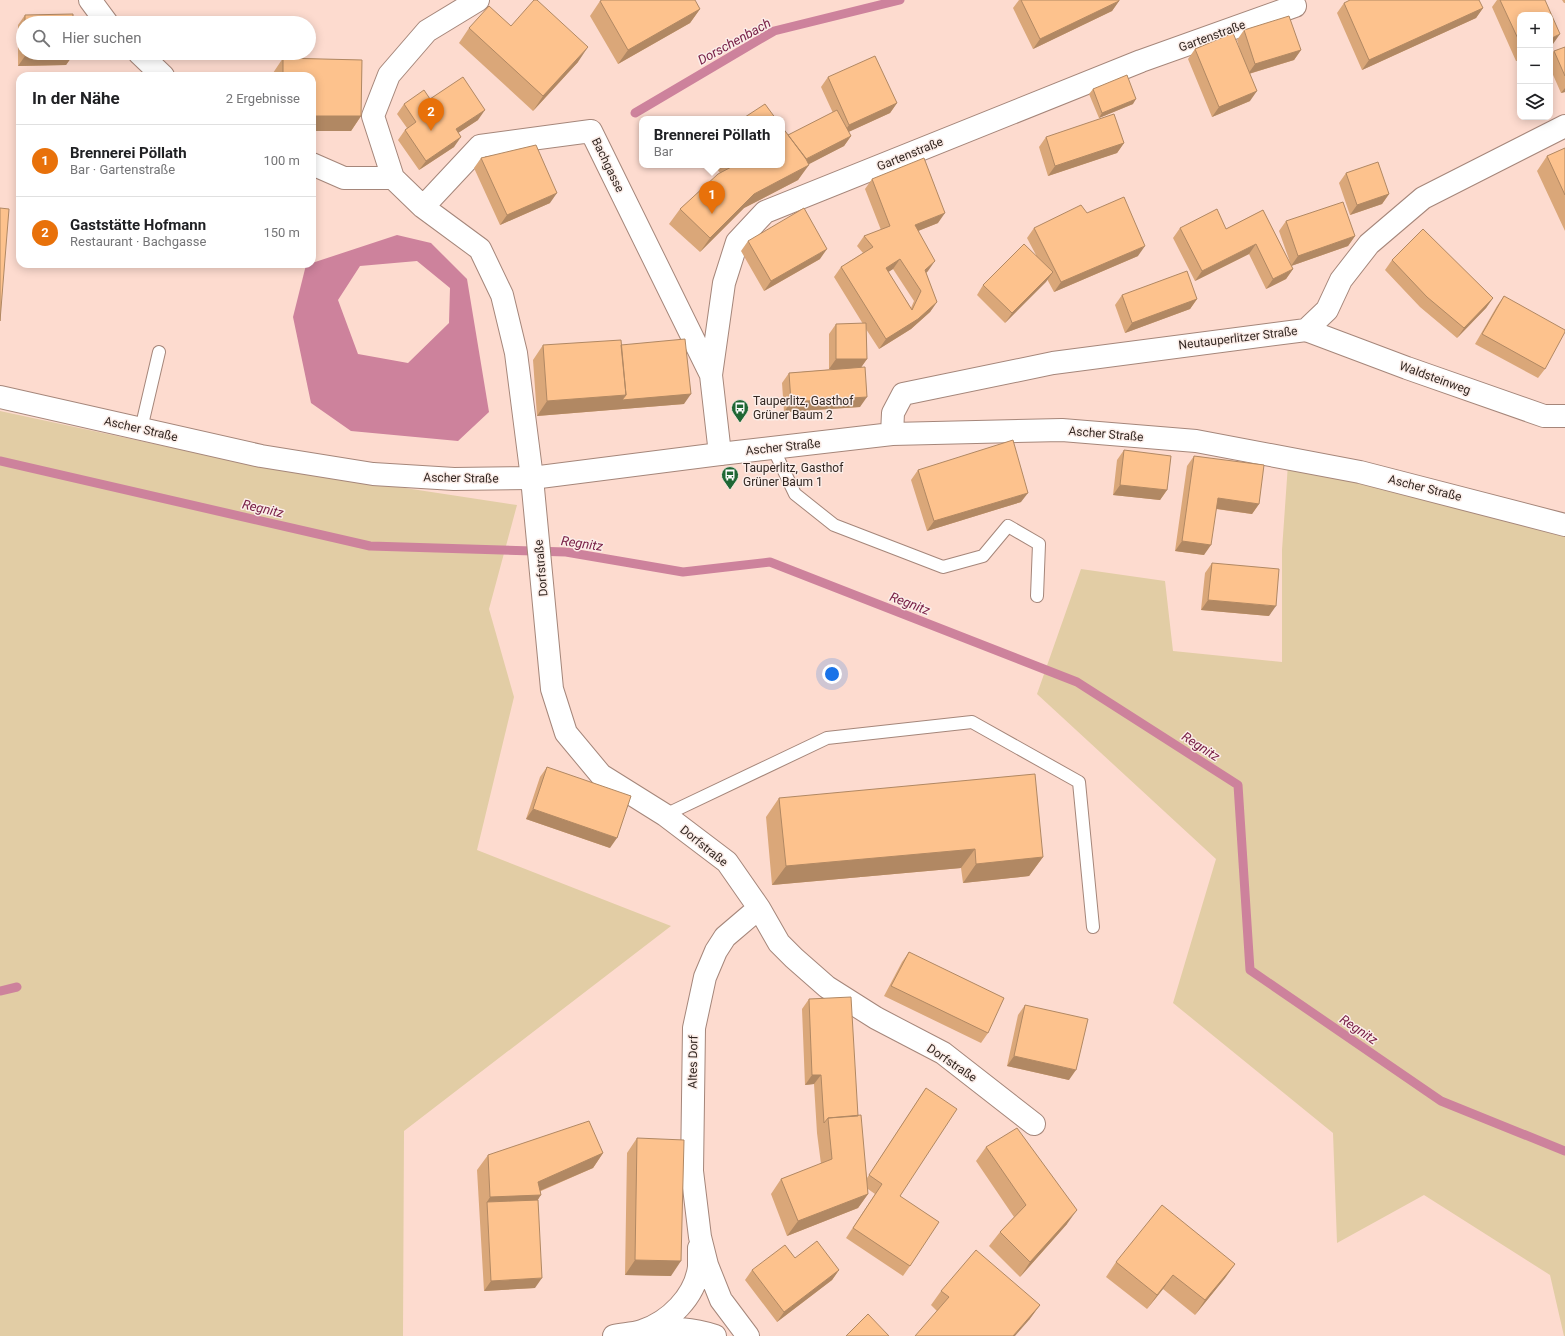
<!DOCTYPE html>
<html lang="de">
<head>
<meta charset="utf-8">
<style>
	:root { --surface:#fff; --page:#f6f6f6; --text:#202124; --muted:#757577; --line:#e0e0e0; --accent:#1f6734 }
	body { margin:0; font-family:Roboto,sans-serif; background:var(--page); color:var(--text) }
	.controls { position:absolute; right:12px; top:12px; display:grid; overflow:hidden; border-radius:8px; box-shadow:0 2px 10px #0003 }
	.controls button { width:36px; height:36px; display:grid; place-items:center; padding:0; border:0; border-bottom:1px solid var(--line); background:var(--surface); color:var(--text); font:20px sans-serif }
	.you { position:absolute; left:832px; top:674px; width:14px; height:14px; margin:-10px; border:3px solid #fff; border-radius:50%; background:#1a73e8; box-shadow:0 0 0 6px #1a73e833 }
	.badge { display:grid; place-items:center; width:26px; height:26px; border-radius:50%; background:var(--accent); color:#fff; font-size:13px; font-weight:700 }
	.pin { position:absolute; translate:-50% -33px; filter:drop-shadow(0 1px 2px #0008) }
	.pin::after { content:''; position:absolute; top:21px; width:14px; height:12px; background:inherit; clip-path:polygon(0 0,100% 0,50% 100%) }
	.popup { position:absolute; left:639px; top:116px; width:146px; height:52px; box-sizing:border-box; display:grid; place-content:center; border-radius:8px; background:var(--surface); filter:drop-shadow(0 1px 3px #0005); font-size:13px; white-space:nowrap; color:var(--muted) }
	.popup b { font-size:15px; color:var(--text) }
	.popup::after { content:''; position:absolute; left:50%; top:100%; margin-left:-8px; border:8px solid transparent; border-top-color:var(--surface) }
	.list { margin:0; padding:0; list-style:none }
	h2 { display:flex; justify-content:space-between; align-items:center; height:52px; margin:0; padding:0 16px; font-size:17px }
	h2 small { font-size:13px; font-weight:400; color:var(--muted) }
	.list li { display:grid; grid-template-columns:26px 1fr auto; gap:12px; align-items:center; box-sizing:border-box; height:72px; padding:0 16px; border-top:1px solid var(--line) }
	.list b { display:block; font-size:15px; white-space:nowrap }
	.list p { margin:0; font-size:13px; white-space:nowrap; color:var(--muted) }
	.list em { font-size:13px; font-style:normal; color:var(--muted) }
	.icon { flex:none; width:22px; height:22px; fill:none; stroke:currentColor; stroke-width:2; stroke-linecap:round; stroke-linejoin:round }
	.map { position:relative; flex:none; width:1565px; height:1336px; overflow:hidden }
	.search { position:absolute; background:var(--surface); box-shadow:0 2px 10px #0003; left:16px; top:16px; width:300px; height:44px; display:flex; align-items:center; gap:10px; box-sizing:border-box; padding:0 14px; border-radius:22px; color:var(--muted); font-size:15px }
	.panel { position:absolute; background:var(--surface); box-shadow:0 2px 10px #0003; left:16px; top:72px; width:300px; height:196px; border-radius:12px }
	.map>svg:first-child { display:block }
	.green { fill:#e2cda5 }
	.water { fill:#cd829c; fill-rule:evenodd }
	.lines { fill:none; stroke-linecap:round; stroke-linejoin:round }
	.stream { stroke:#cd829c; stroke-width:9 }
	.lane-casing { stroke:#a5867a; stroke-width:14 }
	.street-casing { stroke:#a5867a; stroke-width:24 }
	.secondary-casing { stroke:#a5867a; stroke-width:24 }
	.lane { stroke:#fff; stroke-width:12 }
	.street { stroke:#fff; stroke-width:22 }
	.secondary { stroke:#fff; stroke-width:22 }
	.wall { fill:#daa779; fill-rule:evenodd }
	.shaded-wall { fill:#b18863 }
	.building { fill:#fdc28d; stroke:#b18863; fill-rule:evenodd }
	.labels { text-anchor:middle; stroke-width:3; stroke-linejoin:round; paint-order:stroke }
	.street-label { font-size:12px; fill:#332722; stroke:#fbede8 }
	.poi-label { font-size:12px; fill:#332722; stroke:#fbede8; text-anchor:start }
	.water-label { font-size:13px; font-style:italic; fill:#792148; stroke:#fbede8 }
</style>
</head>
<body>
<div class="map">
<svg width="1565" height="1336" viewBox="0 0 1565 1336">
	<rect width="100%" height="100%" fill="#fddbcf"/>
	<path class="green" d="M0,411L248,464L517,505L489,609L514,697L477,850L671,926L404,1131L403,1336H0Z
		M1288,464L1565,520V1336H1564L1550,1275L1424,1195L1337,1243L1333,1133L1173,1003L1216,859L1037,694L1081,569L1165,581L1173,651L1282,662V550Z"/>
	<path class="water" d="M397,235L431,243L467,279L489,412L458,441L351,431L311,403L293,317L306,265ZM417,261L450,288L449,323L408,363L358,354L338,300L360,266Z"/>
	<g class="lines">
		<path class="stream" d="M635,113L774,31L900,0
			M0,461L370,546L566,552L683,572L770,562L1077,682L1238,785L1250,970L1441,1101L1565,1151
			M0,991L17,987"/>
		<g class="lane-casing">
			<path id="lane" d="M141,429L159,352
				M773,448L795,494L834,525L943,567L983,556L1008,526L1039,544L1037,596
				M665,815L827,738L972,722L1079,782L1093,927"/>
		</g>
		<g class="street-casing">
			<path id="street" d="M90,0L107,23
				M478,0L427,31L389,75L373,116L393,178L423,207L480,249L502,295L516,353L532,478L552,689L566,733L601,775L665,815L727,862L759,908L779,943L794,958L827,987L876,1018L943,1053L1034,1124
				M139,53L163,76
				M312,164L344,178H393
				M423,207L480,146L591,131L711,375
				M1306,330L1407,368L1544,416H1565
				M720,454L711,375L724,283L737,242L765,212L1141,61L1295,6
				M649,1330C674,1328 691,1328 715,1336
				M614,1336C623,1334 633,1334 642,1331C669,1322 695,1297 699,1267C699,1261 699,1255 699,1248
				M748,1336L721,1300L707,1265L700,1237L692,1171L694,1028L705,977L716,951L725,937L759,908"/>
		</g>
		<g class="secondary-casing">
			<path id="secondary" d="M0,397L261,456L373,474L454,479L532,478L720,454L892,434L1062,430L1196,441L1360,472L1565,525
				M892,434L893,413L903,394L1053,363L1306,330L1327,310L1341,280L1369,244L1423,198L1565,126"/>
		</g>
		<use href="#lane" class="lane"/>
		<use href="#street" class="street"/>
		<use href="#secondary" class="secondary"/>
	</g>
	<path class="wall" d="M1019,0H1021L1119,1L1112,11L1033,49L1013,8Z
		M1497,0H1545L1553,44L1520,15V59L1516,61L1492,7Z
		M1562,0H1565V3H1564Z
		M600,1L700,9L690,23L618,64L590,16Z
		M1344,3L1483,8L1476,18L1362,70L1337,13Z
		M25,15L73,23H23V53H73V55L66,65L18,66V25Z
		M511,26L578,62L533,111L459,43L469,28Z
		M1244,30L1301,50L1294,60L1249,74L1250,101L1212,117L1188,59L1195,49L1242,57L1237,40Z
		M1565,47V92L1561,93L1550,68V57L1554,51Z
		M283,58L362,60L361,116L351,131H312V76H273V73Z
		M828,77L897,103L890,113L848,132L851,136L844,146L808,164L798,180L744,208L700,252L669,224L680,209L720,173L714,165H782L788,135L833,113L821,87Z
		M1093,89L1133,104L1099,118L1089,94Z
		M430,99L478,120L458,133L454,147L419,170L398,140L405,130L407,128L397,114L404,104Z
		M1046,137L1124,143L1117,153L1048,176L1039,147Z
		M1565,148V231L1537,171L1547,156Z
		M481,158L550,203L500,225L474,168Z
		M1346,173L1389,194L1382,204L1350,215L1339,183Z
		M872,179L938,223L918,231L928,271L926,273L937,302L930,312L911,329L879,349L866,329L867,359L861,367L860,407L784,412L782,383L789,373L836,369H829V334L836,324H863L834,277L841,267L863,253L857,246L864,236L881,230L865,189ZM893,269L914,301L911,308L888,272Z
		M1263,210L1291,265L1279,231L1286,221L1355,236L1348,246L1291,266L1293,269L1286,279L1266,289L1249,254L1195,281L1173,238L1180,228L1226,229Z
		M1034,228L1138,256L1054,292L1047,279L1005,323L977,295L983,285L1036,255L1027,238Z
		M748,241L820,259L764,291L741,251Z
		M1392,260L1493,298L1486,308L1457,338L1420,307L1385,270Z
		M1122,295L1197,299L1190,309L1125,333L1115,305Z
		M1504,296L1545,369L1538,378L1475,344L1497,306Z
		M543,345H621L684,404L537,416L533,360Z
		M1124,450L1167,490L1160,500L1113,495L1117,460Z
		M1194,456L1259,504L1252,514L1216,509L1204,555L1175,551L1187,466Z
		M918,470L1021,502L927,531L911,480Z
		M1212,563L1269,616L1201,610L1205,573Z
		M547,767L610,848L526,819L540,777Z
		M779,798L1043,857L1029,876L963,883L961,868L772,885L766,817Z
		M909,952L988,1033L981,1043L884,996L902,962Z
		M809,999L858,1116L867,1178L926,1088L900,1196L910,1266L903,1276L846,1238L875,1194L868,1189V1194L858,1208L787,1236L771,1194L781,1179L821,1164L817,1133L814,1084L805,1085L802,1009Z
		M1025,1005L1069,1080L1007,1066L1018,1015Z
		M637,1138L671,1276L625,1275L627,1153Z
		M986,1147L1067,1224L1020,1277L989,1246L1000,1232L1014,1217L976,1161Z
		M603,1153L593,1168L541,1191L538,1200L535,1288L484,1291L477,1170L488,1155Z
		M795,1258L839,1270L832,1280L777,1322L745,1280L752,1270Z
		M1116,1262L1235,1264L1225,1278L1195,1315L1163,1289L1147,1309L1106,1277Z
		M941,1291L1040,1305L1029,1320L937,1311L931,1305Z"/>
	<path class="shaded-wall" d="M1119,1L1112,11L1033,49L1040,39Z
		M1483,8L1476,18L1362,70L1369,60Z
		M700,9L690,23L618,64L628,50Z
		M1560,34L1553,44L1550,45V39Z
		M588,47L578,62L533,111L543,96Z
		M1301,50L1294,60L1248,74L1255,64Z
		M73,55L66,65L18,66L25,56Z
		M1520,56V59L1516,61Z
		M1565,88V92L1561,93Z
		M1257,91L1250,101L1212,117L1219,107Z
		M1136,99L1133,104L1099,118L1102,113Z
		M897,103L890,113L842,135L849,125Z
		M485,110L478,120L449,139L456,129Z
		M312,116H361L351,131H312Z
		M851,136L844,146L794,172L801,162Z
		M461,137L454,147L419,170L426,161Z
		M1124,143L1117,153L1048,176L1055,166Z
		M809,165L798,180L744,208L700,252L710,238L754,194Z
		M557,193L550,203L500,225L507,215Z
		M1389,194L1382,204L1350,215L1357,205Z
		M945,213L938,223L908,235L915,225Z
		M1355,236L1348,246L1291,266L1298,256Z
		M1256,244L1249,254L1195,281L1202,271Z
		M1145,246L1138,256L1054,292L1061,282Z
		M827,249L820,259L764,291L771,281Z
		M900,259L893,269L879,278L886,268Z
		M935,261L928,271L918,280L925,270Z
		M1293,269L1286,279L1266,289L1273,279Z
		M1053,272L1046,282L1005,323L1012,313Z
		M1493,298L1486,308L1457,338L1464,328Z
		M1197,299L1190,309L1125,333L1132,323Z
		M937,302L930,312L911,329L879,349L886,339Z
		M836,359H867L860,369H829Z
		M691,394L684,404L537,416L547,401L626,395Z
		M867,397L860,407L784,412L791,402Z
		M1120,485L1167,490L1160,500L1113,495Z
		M1028,493L1021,502L927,531L934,521Z
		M1218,498L1259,504L1252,514L1211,508Z
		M1182,541L1211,545L1204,555L1175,551Z
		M1208,600L1276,606L1269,616L1201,610Z
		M533,809L617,838L610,848L526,819Z
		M975,849L961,868L772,885L786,866Z
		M1043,857L1029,876L963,883L976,864Z
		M1014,1056L1076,1070L1069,1080L1007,1066Z
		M812,1075H821L814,1084L805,1085Z
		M603,1153L593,1168L530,1195H541L531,1210L487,1202L490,1197L538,1182Z
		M868,1194L858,1208L787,1236L798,1221Z
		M1077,1210L1067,1224L1020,1277L1030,1262Z
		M635,1260L681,1261L671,1276L625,1275Z
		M1235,1264L1225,1278L1195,1315L1205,1300Z
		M839,1270L832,1280L777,1322L784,1312Z
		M1173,1275L1163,1289L1147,1309L1157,1295Z
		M542,1278L535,1288L484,1291L491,1281Z
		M1040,1305L1029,1320L1015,1336H1013Z"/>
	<path class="building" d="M534,0H537L588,47L543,96L469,28L489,6L511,26Z
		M602,0H695L700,9L628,50L600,1Z
		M1021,0H1119V1L1040,39Z
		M1350,0H1479L1483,8L1369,60L1344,3Z
		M1500,0H1545L1560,34L1550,39V15H1520V43Z
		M73,14V23H25V15Z
		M1289,16L1301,50L1255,64L1244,30Z
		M1233,33L1257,91L1219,107L1195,49Z
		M1565,47V76L1554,51Z
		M25,53H73V55L25,56Z
		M875,56L897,103L849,125L828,77Z
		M283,58L362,60L361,116H312V76H283Z
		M1127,75L1136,99L1102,113L1093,89Z
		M463,77L485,110L456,129L461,137L426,161L405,130L416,122L404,104L424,90L430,99Z
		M765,104L776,119H742Z
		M837,110L851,136L806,159L788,135Z
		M1114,114L1124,143L1055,166L1046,137Z
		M782,127L805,157L809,165L754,194L710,238L680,209L718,174L735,165H782Z
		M536,145L557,193L507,215L481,158Z
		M1565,148V195L1547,156Z
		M924,158L945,213L915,225L935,261L925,270L937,302L918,319L886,339L841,267L873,247L864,236L890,226L872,179ZM900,259L921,291L912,310L886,268Z
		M1378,162L1389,194L1357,205L1346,173Z
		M1124,197L1145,246L1061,282L1034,228L1081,205L1087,213Z
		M1343,202L1355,236L1298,256L1286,221Z
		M0,208L9,209L0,321Z
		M804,208L827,249L771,281L748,241Z
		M1217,209L1226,229L1263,210L1293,269L1273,279L1256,244L1202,271L1180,228Z
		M1423,229L1493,298L1464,328L1427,297L1392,260Z
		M1024,244L1053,272L1012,313L983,285Z
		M1187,271L1197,299L1132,323L1122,295Z
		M1504,296L1565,330V332L1545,369L1482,334Z
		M866,323L867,359H836V324Z
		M685,339L691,394L622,400L626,395L621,345Z
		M621,340L626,395L547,401L543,345Z
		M865,367L867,397L791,402L789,373Z
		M1013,440L1028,493L934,521L918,470Z
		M1124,450L1171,456L1167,490L1120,485Z
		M1194,456L1264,465L1259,504L1218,498L1211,545L1182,541Z
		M1212,563L1279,569L1276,606L1208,600Z
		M547,767L631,796L617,838L533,809Z
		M1035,774L1043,857L976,864L975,849L786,866L779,798Z
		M909,952L1004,998L988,1033L891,986Z
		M851,997L858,1116L828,1118L824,1123L821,1075H812L809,999Z
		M1025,1005L1088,1019L1076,1070L1014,1056Z
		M926,1088L957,1109L900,1196L939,1222L910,1266L853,1228L882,1184L869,1175Z
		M861,1115L868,1194L798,1221L781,1179L832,1159L828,1118Z
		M589,1121L603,1153L538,1182L541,1195L490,1197L488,1155Z
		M1017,1128L1077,1210L1030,1262L1000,1232L1026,1205L986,1147Z
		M637,1138L684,1140L681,1261L635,1260Z
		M538,1200L542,1278L491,1281L487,1202Z
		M1162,1205L1235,1264L1205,1300L1173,1275L1157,1295L1116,1262Z
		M817,1241L839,1270L784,1312L752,1270L785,1245L795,1258Z
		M976,1250L1040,1305L1013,1336H915L949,1297L941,1291Z
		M868,1314L889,1336H846Z"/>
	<defs>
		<g id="bus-pin" transform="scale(0.9)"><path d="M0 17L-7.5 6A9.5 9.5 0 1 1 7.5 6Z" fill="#1f6734" stroke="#fbede8"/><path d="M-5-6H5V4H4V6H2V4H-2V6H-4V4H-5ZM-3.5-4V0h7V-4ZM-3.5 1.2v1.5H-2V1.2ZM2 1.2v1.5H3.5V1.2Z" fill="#fff"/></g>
	</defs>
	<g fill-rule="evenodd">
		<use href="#bus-pin" x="740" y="408"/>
		<use href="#bus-pin" x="730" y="475"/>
	</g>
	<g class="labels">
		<g class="street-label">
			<text transform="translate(1212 36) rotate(-20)" y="4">Gartenstraße</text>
			<text transform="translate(910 154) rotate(-22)" y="4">Gartenstraße</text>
			<text transform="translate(608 165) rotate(64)" y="4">Bachgasse</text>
			<text transform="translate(1238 338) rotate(-7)" y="4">Neutauperlitzer Straße</text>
			<text transform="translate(1435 378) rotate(20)" y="4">Waldsteinweg</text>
			<text transform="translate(141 429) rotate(13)" y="4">Ascher Straße</text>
			<text transform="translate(1106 434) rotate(5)" y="4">Ascher Straße</text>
			<text transform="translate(783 447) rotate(-6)" y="4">Ascher Straße</text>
			<text transform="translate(461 478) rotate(1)" y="4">Ascher Straße</text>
			<text transform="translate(1425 488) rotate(14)" y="4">Ascher Straße</text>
			<text transform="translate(541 568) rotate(-95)" y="4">Dorfstraße</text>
			<text transform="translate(704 846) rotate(39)" y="4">Dorfstraße</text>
			<text transform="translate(693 1062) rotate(-89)" y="4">Altes Dorf</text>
			<text transform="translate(952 1063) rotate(34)" y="4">Dorfstraße</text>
		</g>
		<g class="poi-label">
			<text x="753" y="405">Tauperlitz, Gasthof<tspan x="753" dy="14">Grüner Baum 2</tspan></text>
			<text x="743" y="472">Tauperlitz, Gasthof<tspan x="743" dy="14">Grüner Baum 1</tspan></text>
		</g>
		<g class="water-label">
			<text transform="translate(734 41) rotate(-29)" y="5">Dorschenbach</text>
			<text transform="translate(263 508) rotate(13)" y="5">Regnitz</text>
			<text transform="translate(582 543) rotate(8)" y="5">Regnitz</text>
			<text transform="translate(910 603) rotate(21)" y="5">Regnitz</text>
			<text transform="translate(1201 746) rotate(33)" y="5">Regnitz</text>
			<text transform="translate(1359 1029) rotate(34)" y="5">Regnitz</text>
		</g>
	</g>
</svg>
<div class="controls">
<button>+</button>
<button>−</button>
<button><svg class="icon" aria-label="layers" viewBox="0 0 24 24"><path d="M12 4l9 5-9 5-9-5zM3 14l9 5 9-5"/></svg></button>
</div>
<div class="you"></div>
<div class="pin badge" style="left:712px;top:214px;background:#e8710a">1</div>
<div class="popup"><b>Brennerei Pöllath</b>Bar</div>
<div class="pin badge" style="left:431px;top:131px;background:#e8710a">2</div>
<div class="search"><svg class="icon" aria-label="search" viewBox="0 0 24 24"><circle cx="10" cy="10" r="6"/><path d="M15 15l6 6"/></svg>Hier suchen</div>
<section class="panel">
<h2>In der Nähe<small>2 Ergebnisse</small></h2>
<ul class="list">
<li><span class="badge" style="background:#e8710a">1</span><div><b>Brennerei Pöllath</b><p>Bar · Gartenstraße</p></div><em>100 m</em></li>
<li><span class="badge" style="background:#e8710a">2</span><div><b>Gaststätte Hofmann</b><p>Restaurant · Bachgasse</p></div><em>150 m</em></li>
</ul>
</section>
</div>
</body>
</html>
